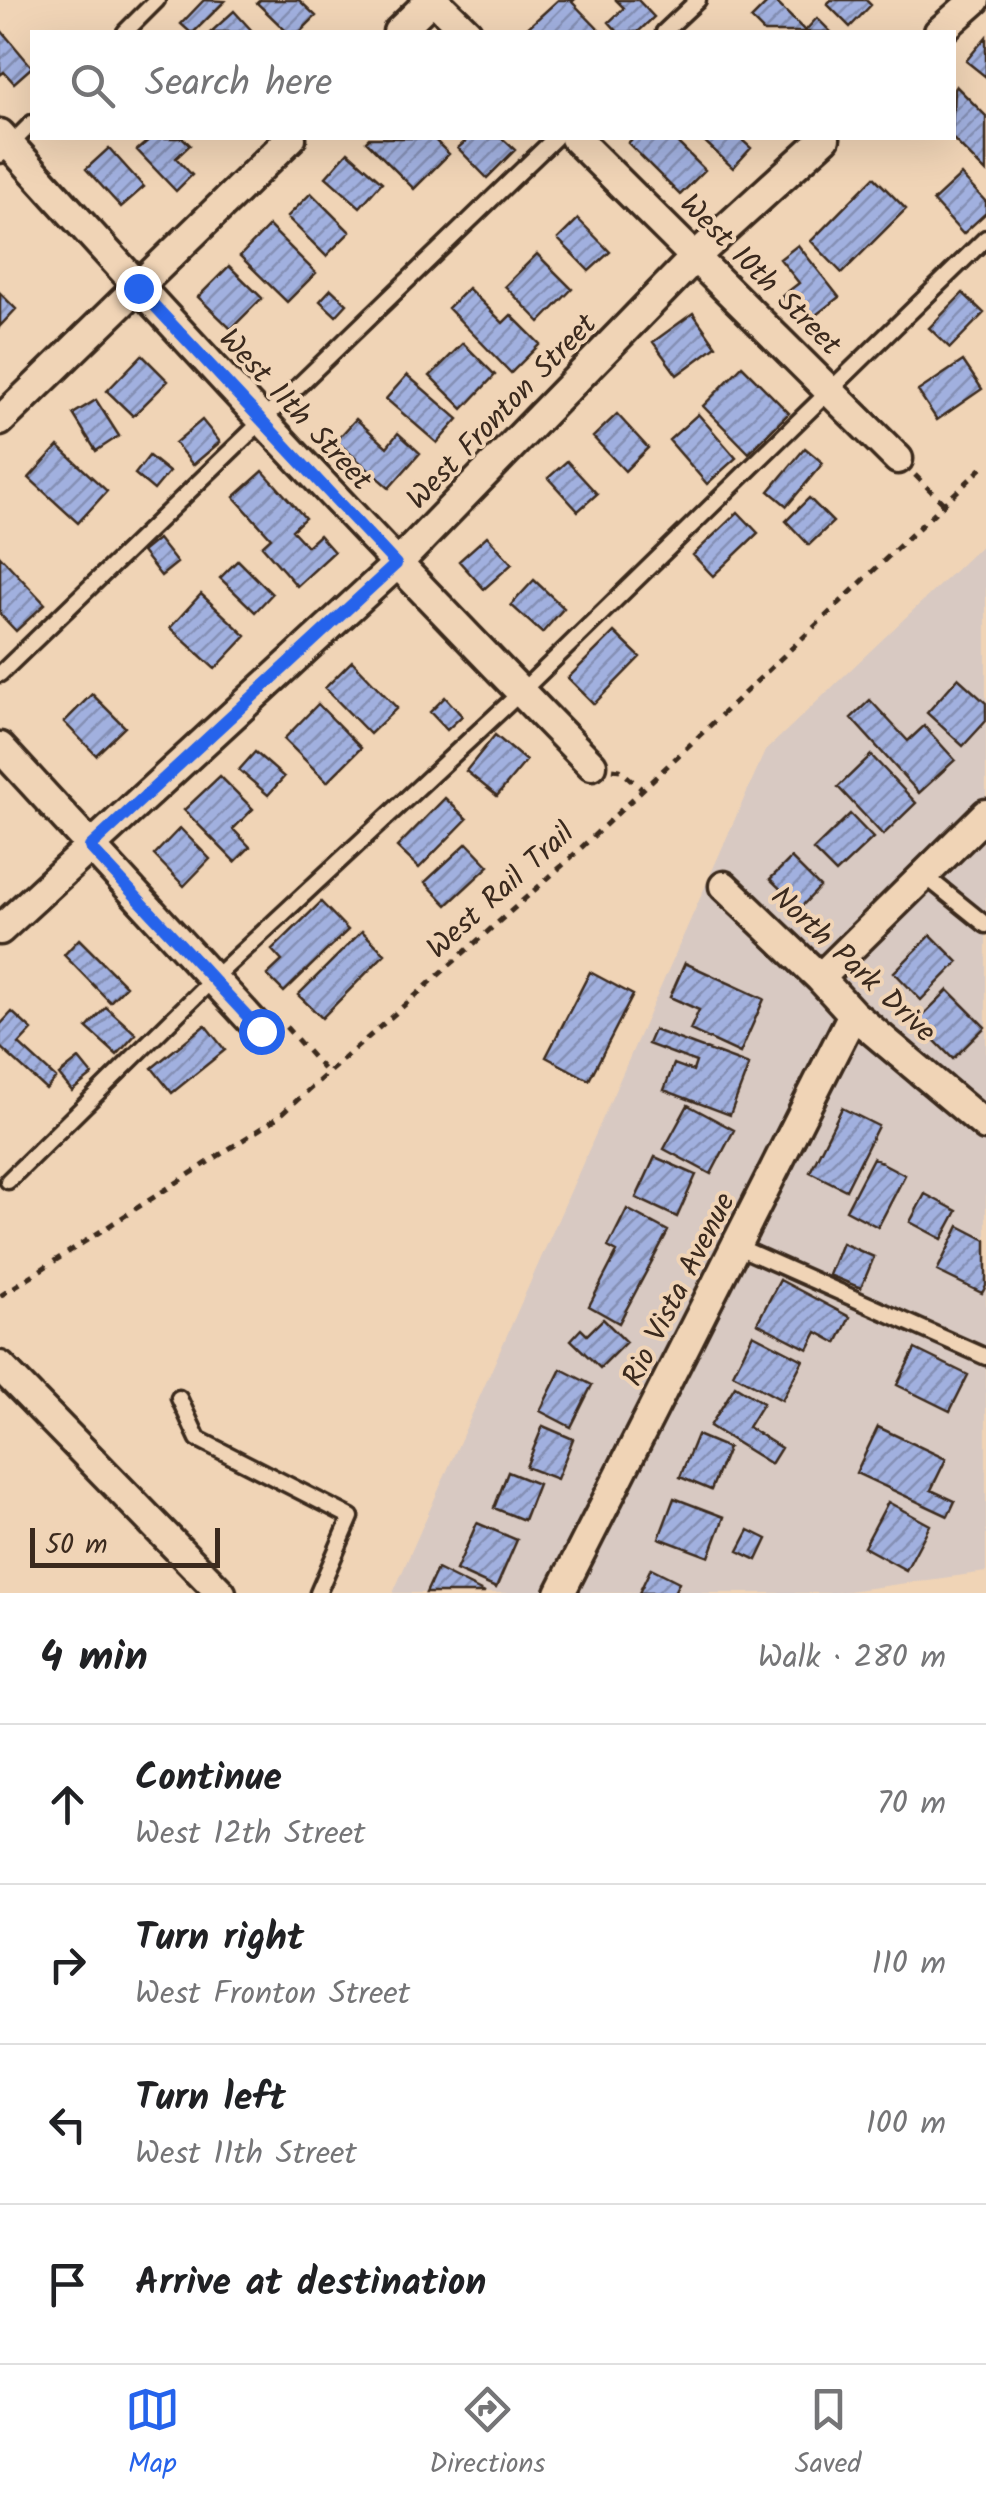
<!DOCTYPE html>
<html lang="en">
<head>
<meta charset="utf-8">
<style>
	:root { --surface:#fff; --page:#f6f6f6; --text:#202124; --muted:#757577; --line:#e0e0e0; --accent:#2563eb }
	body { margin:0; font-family:Kalam,sans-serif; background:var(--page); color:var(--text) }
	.scale { position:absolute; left:30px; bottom:25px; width:190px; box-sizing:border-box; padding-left:10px; border:5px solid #3b2a1e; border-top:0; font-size:28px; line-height:35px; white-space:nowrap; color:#3b2a1e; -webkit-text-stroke:8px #f0d4b6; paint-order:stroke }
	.stop { position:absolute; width:30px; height:30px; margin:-22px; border:8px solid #2563eb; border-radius:50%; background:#fff }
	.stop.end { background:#2563eb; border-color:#fff; box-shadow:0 2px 10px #0008 }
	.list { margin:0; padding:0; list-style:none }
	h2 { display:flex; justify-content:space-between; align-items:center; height:130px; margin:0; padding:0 40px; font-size:42px }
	h2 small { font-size:32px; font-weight:400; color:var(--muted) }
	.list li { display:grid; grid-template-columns:65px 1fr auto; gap:30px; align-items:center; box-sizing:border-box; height:160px; padding:0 40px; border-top:2px solid var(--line) }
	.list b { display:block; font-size:38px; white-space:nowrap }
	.list p { margin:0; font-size:32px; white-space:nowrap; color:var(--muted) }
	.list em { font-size:32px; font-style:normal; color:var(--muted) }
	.icon { flex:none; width:55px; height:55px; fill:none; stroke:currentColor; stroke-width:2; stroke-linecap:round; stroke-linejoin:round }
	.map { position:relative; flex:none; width:986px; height:1593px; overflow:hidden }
	.search { position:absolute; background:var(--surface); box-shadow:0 10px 40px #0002; left:30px; right:30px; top:30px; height:110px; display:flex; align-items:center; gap:25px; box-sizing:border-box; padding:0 35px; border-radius:0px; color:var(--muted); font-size:38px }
	.sheet { height:770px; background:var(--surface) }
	nav { display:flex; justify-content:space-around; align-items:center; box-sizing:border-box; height:140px; border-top:2px solid var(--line); background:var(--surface); font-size:28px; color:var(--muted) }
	nav a { display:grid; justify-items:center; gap:5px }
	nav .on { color:var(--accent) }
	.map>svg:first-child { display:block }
	.built { fill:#d8c9c2 }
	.building { fill:url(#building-hatch); stroke:#3b2a1e; stroke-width:2.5 }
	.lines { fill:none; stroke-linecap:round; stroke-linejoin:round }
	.lane-casing { stroke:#3b2a1e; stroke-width:21 }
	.street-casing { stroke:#3b2a1e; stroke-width:35 }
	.path { stroke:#3b2a1e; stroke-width:5; stroke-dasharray:8 8; stroke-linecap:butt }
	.lane { stroke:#f0d4b6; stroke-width:14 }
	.street { stroke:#f0d4b6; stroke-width:28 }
	.route { stroke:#2563eb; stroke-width:12 }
	.labels { text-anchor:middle; stroke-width:8; stroke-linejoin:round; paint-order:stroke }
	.street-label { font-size:30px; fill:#3b2a1e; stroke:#f0d4b6 }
</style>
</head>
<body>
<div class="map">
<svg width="986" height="1593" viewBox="0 0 986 1593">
	<defs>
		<pattern id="building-hatch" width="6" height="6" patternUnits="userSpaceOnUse" patternTransform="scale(2.5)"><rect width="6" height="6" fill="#a1b0df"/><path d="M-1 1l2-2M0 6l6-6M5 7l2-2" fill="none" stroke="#848fb4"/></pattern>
	</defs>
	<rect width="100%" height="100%" fill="#f0d4b6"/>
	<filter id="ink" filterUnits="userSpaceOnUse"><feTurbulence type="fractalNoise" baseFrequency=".01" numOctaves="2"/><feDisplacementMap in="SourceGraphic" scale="20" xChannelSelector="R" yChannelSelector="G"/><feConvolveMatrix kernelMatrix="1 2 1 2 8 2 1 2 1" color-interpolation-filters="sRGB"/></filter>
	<g filter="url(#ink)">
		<path class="built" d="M986,541V1572L834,1593H393L765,751Z"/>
		<path class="building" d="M204,0L225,1L194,32H190L181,24Z
			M260,0H299L316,16L300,32H287L257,3Z
			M558,0H574L572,2L601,32H523Z
			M616,0H638L654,17L638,32H618L609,22L624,8Z
			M770,0H774L805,31L817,18L831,32H764L751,19Z
			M831,0H866L871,5L850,27L827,4Z
			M234,11L253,32H211Z
			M0,29L32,67L14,83L4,72L0,75Z
			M986,37V77L966,61Z
			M956,86L986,116V172L952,138L954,89Z
			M151,138H183L190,145L176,158L192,175L176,191L137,150Z
			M369,138H433L449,154L414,189L366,141Z
			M469,138H502L515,150L487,178L458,148Z
			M633,138H673L705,170L680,195L628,143Z
			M701,138H740L751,148L733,168Z
			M109,148L144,187L121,207L86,169Z
			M348,152L382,182L360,207L326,177Z
			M961,175L986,202V213L963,234L933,201Z
			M874,177L906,209L842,273L811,241Z
			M311,193L350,232L326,256L287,217Z
			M578,219L610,252L589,271L558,239Z
			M269,226L316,273L287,302L240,256Z
			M798,245L839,297L803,325L781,297L799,283L780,259Z
			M537,254L572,289L540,322L505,286Z
			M229,266L262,298L231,329L198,297Z
			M468,288L503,323L511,315L540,344L511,373L448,308Z
			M331,289L347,304L336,316L320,301Z
			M0,293L16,309L0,326Z
			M963,293L984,313L950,348L929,328Z
			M693,313L716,346L677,375L653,342Z
			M463,343L495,375L463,409L430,376Z
			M142,355L168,381L133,416L107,391Z
			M963,361L982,389L937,420L918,391Z
			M742,366L789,413L749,453L703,406Z
			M407,375L458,419L437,443L386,399Z
			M96,400L119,436L96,451L73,414Z
			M617,414L648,448L625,471L593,437Z
			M698,414L736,458L707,484L669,440Z
			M356,419L387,447L398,433L420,453L389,488L336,441Z
			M202,420L220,442L193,465L175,443Z
			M58,446L107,491L78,523L29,478Z
			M805,448L823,463L787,506L769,491Z
			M149,456L169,472L154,490L135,474Z
			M567,461L597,494L578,511L548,478Z
			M263,471L305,518L292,530L307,546L319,535L334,552L297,586L262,546L271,538L234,497Z
			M809,498L833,522L809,545L786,521Z
			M738,512L758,533L713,576L693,555Z
			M487,536L512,564L484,589L459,561Z
			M158,539L177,563L161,576L142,552Z
			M0,556L45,604L16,631L0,614Z
			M238,560L272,594L255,612L220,578Z
			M534,580L564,608L542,633L511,605Z
			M201,594L246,636L215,669L170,628Z
			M614,632L640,657L594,704L568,678Z
			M352,661L397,708L370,734L325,688Z
			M958,678L986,703V721L963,746L927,713Z
			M92,694L125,727L96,755L64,722Z
			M445,697L462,716L447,730L430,712Z
			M870,700L908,741L924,726L955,760L919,793L851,718Z
			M318,704L361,748L327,782L284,739Z
			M495,735L526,761L497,796L466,771Z
			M255,752L284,777L268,795L239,770Z
			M871,755L916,803L883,835L838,787Z
			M220,776L253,809L233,829L250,847L235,862L184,810Z
			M445,798L467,819L419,868L397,847Z
			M850,814L873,838L836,873L813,850Z
			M180,828L210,859L184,886L154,855Z
			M467,843L489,866L447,905L425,882Z
			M791,858L820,887L800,908L770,879Z
			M321,902L348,930L284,992L267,975L282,961L272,950Z
			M362,931L385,954L322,1018L298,995Z
			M931,935L958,962L921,1000L894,972Z
			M79,939L126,986L110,1002L64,955Z
			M685,963L764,999L740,1053L690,1030L699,1010L670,997Z
			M590,972L633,995L589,1080L546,1057Z
			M948,990L985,1027L953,1059L916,1022Z
			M106,1007L136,1034L117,1055L87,1028Z
			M12,1012L32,1030L19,1044L56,1078L46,1089L0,1047V1025Z
			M205,1025L225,1050L172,1093L152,1068Z
			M654,1030L749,1065L730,1115L664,1090L674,1064L693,1071L696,1062L648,1044Z
			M79,1059L92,1075L72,1091L59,1075Z
			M688,1105L734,1130L711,1174L664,1149Z
			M842,1108L878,1126L846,1190L810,1172Z
			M655,1157L696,1175L677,1217L636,1198Z
			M873,1158L905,1175L878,1227L846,1210Z
			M925,1194L957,1211L942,1239L910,1222Z
			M627,1209L668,1231L619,1323L589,1306L617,1252L608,1247Z
			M959,1226L986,1240V1286L982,1293L937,1271Z
			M842,1243L874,1257L861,1288L829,1275Z
			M780,1280L850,1317L837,1343L817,1332L808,1349L757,1323Z
			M603,1319L626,1342L600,1368L571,1340L581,1329L587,1335Z
			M753,1334L803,1360L782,1400L733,1374Z
			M915,1349L968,1375L950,1411L897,1385Z
			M561,1369L592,1385L571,1427L540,1411Z
			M735,1386L763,1403L748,1427L781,1448L771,1464L710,1426Z
			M543,1426L573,1439L557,1479L526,1467Z
			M878,1427L946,1459L931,1490L955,1501L948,1516L856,1473Z
			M697,1435L728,1448L711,1490L680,1477Z
			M508,1472L538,1484L524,1520L494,1508Z
			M674,1498L724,1517L709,1557L659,1538Z
			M888,1502L930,1525L906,1570L864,1547Z
			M477,1523L517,1540L496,1588L456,1570Z
			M749,1530L767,1539L757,1560L738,1551Z
			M651,1568L679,1582L674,1593H639Z
			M437,1569L485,1593H426Z"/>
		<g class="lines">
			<g class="lane-casing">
				<path id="lane" d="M125,32L157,0
					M664,32L698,0
					M0,155L32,123
					M0,674L555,138
					M924,875L986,925
					M8,1181L213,979L521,692L986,238
					M736,1246L986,1357
					M179,1398L198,1439L351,1517L318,1593"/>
			</g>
			<g class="street-casing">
				<path id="street" d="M434,0L467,32
					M398,32L431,0
					M939,32L975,0
					M0,134C193,349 391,559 592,765
					M575,138L898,459
					M0,421L291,138
					M0,747L261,1031
					M724,886L820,978L853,1014L986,1126
					M0,930L396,565L697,255L825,138
					M820,978L986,814
					M0,1366L221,1593
					M560,1593L853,1014"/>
			</g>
			<path class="path" d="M915,475L944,504
				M613,769L620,770L643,790
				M286,1027L327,1073
				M0,1296L277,1118L564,864L986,464"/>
			<use href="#lane" class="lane"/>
			<use href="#street" class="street"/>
		</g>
	</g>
	<g class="lines" filter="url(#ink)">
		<path class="route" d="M138,288L396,564L90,847L261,1031"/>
	</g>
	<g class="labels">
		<g class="street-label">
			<text transform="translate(761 274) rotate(45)" y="10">West 10th Street</text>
			<text transform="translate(296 409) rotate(47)" y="10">West 11th Street</text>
			<text transform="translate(501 411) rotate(-46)" y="10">West Fronton Street</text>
			<text transform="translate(500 890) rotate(-42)" y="10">West Rail Trail</text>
			<text transform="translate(854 964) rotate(43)" y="10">North Park Drive</text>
			<text transform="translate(678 1289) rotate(-63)" y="10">Rio Vista Avenue</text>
		</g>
	</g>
</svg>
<div class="scale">50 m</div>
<div class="stop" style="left:261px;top:1031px"></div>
<div class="stop end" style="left:138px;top:288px"></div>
<div class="search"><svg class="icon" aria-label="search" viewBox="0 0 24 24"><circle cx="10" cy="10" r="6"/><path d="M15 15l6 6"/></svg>Search here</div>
</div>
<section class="sheet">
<h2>4 min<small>Walk · 280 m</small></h2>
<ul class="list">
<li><svg class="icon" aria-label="ahead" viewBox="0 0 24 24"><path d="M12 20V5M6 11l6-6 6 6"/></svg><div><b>Continue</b><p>West 12th Street</p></div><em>70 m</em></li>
<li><svg class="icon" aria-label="right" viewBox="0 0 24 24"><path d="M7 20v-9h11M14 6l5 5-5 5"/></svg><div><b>Turn right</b><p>West Fronton Street</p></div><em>110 m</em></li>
<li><svg class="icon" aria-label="left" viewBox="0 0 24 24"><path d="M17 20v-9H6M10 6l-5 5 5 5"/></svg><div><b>Turn left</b><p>West 11th Street</p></div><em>100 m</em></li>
<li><svg class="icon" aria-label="arrive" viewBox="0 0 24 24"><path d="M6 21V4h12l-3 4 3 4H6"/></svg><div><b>Arrive at destination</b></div></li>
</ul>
</section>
<nav>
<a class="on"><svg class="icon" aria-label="map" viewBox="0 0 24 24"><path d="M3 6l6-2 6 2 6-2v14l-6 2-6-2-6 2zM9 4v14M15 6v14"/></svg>Map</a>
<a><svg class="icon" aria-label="directions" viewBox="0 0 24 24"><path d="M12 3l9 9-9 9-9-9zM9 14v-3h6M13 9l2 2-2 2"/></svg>Directions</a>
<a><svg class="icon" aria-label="saved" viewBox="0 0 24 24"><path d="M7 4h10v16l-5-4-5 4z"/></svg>Saved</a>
</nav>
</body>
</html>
